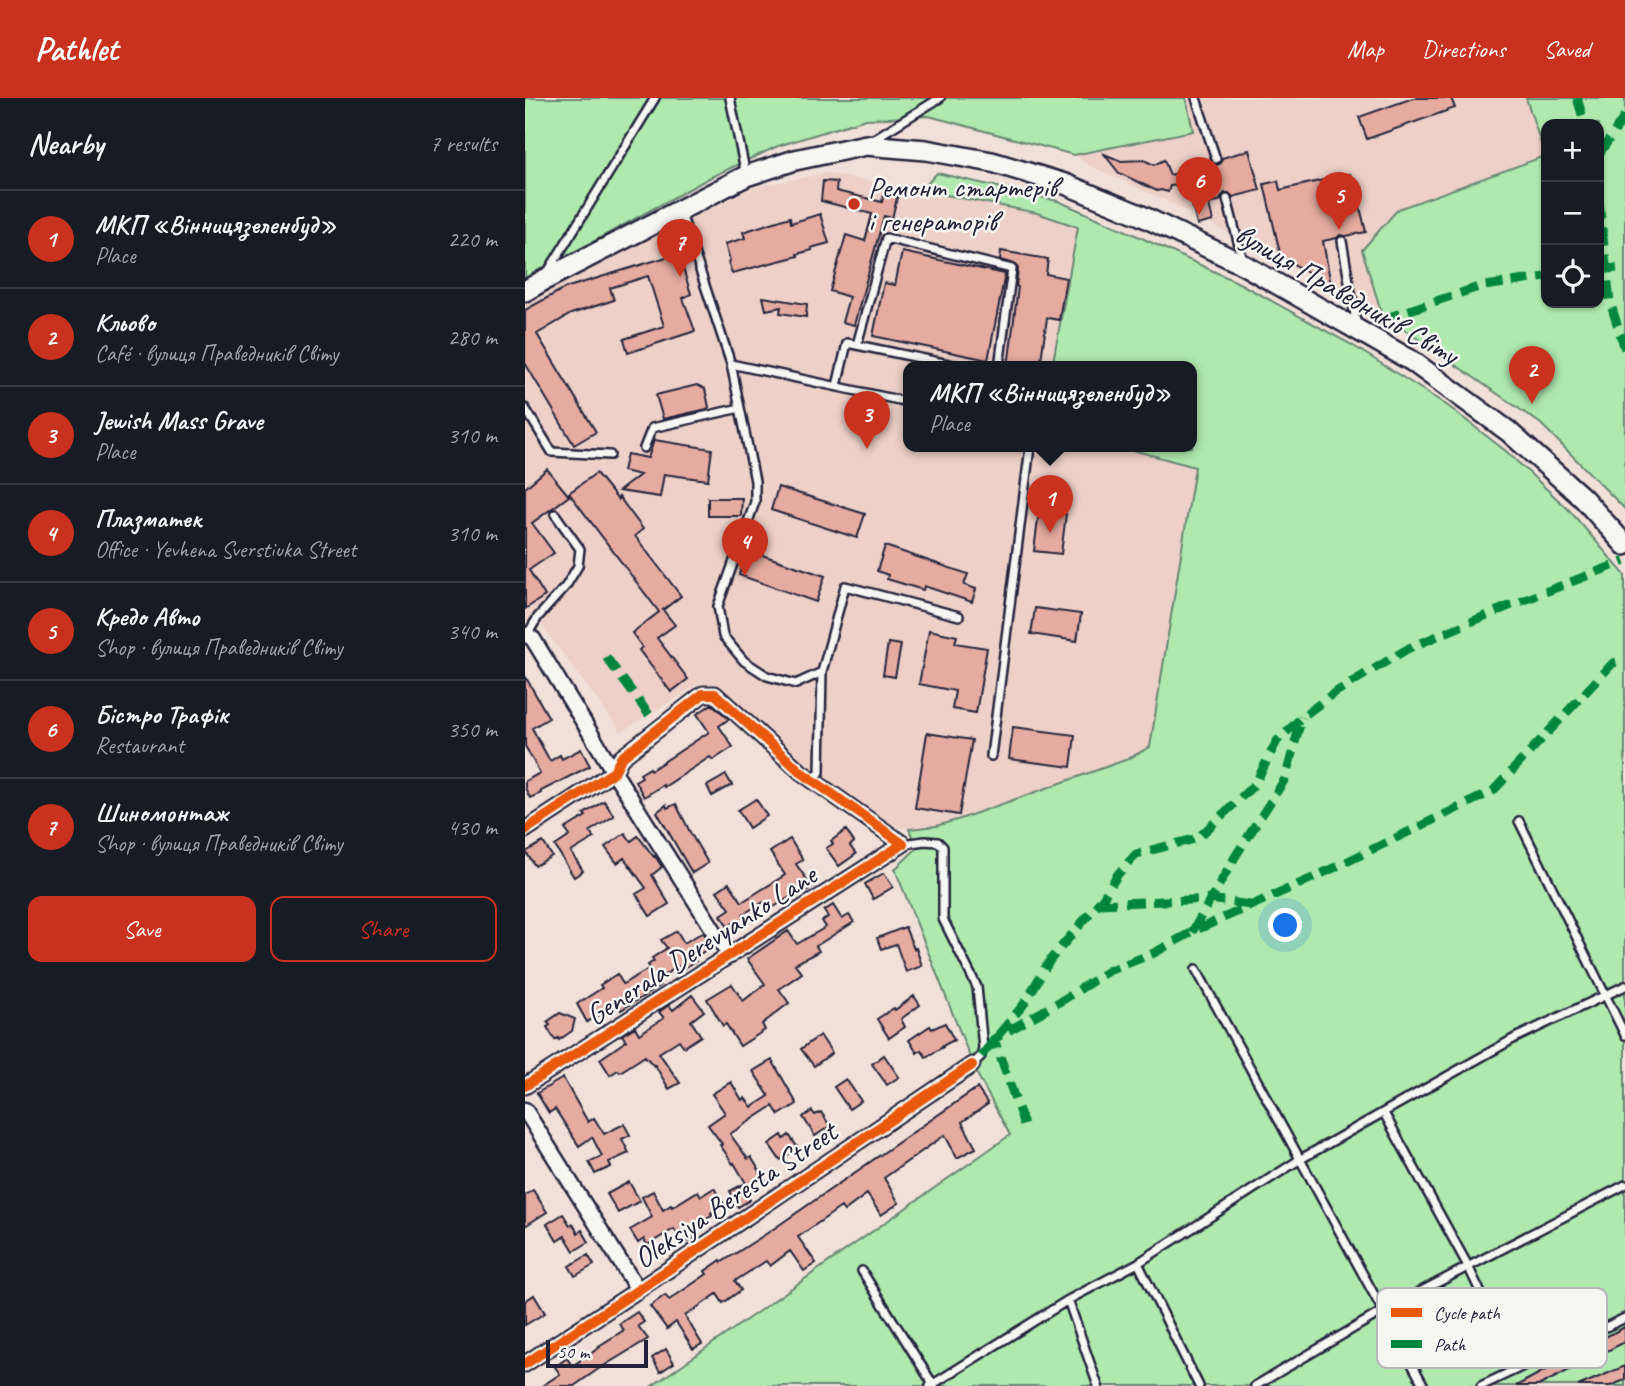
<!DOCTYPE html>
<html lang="en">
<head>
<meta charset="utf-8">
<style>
	:root { --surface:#171b24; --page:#242831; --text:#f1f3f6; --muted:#9ea1a6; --line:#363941; --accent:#c8321e }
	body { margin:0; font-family:Caveat,sans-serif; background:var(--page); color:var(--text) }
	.controls { position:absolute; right:21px; top:21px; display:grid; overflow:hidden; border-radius:14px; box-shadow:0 2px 5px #0004 }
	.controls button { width:63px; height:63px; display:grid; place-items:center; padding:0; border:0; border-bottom:2px solid var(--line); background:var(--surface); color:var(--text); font:35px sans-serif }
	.scale { position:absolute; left:21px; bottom:18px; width:102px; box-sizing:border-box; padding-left:7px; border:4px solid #22223b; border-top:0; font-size:19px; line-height:24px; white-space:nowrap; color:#22223b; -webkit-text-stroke:5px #f6f6f2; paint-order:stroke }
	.you { position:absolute; left:761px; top:828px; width:24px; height:24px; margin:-18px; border:5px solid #fff; border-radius:50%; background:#1a73e8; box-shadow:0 0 0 10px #1a73e833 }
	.badge { display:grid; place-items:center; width:46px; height:46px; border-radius:50%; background:var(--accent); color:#fff; font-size:23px; font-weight:700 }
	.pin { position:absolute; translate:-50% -58px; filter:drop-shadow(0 2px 4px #0008) }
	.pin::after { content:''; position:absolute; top:37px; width:24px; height:21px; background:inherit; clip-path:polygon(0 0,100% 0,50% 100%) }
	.popup { position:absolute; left:378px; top:263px; width:294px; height:91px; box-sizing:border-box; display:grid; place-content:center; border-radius:14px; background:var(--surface); filter:drop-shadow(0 2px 5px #0005); font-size:23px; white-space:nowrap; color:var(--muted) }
	.popup b { font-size:26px; color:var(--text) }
	.popup::after { content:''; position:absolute; left:50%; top:100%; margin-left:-14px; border:14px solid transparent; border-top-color:var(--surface) }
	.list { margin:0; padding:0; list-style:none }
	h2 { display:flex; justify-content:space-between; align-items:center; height:91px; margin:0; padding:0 28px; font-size:30px }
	h2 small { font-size:23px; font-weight:400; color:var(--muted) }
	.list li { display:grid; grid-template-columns:46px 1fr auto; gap:21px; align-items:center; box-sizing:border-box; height:98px; padding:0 28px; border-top:2px solid var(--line) }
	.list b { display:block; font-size:26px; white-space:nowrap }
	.list p { margin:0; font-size:23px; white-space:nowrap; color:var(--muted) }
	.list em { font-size:23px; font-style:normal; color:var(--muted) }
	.actions { display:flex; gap:14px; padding:21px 28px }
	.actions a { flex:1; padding:16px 0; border:2px solid var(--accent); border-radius:14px; text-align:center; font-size:24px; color:var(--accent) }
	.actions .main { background:var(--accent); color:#fff }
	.icon { flex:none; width:38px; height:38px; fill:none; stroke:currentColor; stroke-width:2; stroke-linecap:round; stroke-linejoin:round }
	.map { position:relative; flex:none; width:1100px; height:1288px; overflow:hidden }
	header { display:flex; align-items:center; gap:42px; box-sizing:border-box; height:98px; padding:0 35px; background:var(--accent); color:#fff }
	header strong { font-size:33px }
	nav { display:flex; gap:38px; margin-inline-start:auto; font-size:24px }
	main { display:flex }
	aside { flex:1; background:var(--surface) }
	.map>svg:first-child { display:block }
	.built { fill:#edd0c8 }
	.green { fill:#afe9ae; stroke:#688674; stroke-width:2; fill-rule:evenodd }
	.building { fill:#e5aba0; stroke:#22223b; stroke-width:2 }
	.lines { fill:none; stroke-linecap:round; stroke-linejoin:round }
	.lane-casing { stroke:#22223b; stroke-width:12 }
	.street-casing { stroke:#22223b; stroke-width:19 }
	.secondary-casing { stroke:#22223b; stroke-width:24 }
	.lane { stroke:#f6f6f2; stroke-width:7 }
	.street { stroke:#f6f6f2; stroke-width:14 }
	.secondary { stroke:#f6f6f2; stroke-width:19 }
	.quiet { stroke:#00873e; stroke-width:9; stroke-dasharray:18 9; stroke-linecap:butt }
	.cycleway-casing { stroke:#f6f6f2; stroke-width:15 }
	.cycleway { stroke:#e8590c; stroke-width:10 }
	.poi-dot { fill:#c8321e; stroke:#f6f6f2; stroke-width:2.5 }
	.labels { text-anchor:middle; stroke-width:5; stroke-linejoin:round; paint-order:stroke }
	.poi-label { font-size:30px; fill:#22223b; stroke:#f6f6f2; text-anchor:start }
	.street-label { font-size:30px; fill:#22223b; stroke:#f6f6f2 }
	.key { fill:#f6f6f2; stroke:#b6b6bb; stroke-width:2 }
	.key-label { font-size:19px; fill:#22223b }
</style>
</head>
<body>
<header>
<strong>Pathlet</strong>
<nav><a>Map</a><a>Directions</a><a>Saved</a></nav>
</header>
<main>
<aside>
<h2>Nearby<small>7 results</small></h2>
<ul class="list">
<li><span class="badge">1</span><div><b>МКП «Вінницязеленбуд»</b><p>Place</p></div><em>220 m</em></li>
<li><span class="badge">2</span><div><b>Кльово</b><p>Café · вулиця Праведників Світу</p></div><em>280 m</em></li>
<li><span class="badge">3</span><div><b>Jewish Mass Grave</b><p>Place</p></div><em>310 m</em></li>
<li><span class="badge">4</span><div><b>Плазматек</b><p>Office · Yevhena Sverstiuka Street</p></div><em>310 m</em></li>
<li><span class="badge">5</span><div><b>Кредо Авто</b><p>Shop · вулиця Праведників Світу</p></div><em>340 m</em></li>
<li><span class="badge">6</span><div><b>Бістро Трафік</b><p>Restaurant</p></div><em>350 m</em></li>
<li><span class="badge">7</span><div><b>Шиномонтаж</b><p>Shop · вулиця Праведників Світу</p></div><em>430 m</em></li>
</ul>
<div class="actions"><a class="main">Save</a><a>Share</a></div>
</aside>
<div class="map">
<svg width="1100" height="1288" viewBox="0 0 1100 1288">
	<rect width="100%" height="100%" fill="#f1e0d9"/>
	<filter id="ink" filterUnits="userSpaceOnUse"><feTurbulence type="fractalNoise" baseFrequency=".0143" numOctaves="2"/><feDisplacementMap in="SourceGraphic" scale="14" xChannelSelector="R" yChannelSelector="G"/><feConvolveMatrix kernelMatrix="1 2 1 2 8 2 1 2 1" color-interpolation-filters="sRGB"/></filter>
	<g filter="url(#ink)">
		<path class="built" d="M661,0H1001L1020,58L873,111L837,152L857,216L644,104L565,68L549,57L668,33Z
			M302,75L512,115L553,129L527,269H383V349H597L670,369L625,649L603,661L411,728L384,731L367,726L299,684L177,584L96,634L11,520L0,526V203L35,183L230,89Z"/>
		<path class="green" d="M0,0H661L668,33L549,57L404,18L341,21L253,48L186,79L0,181Z
			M1001,0H1100V411L1016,326L857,216L837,152L873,111L1020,58ZM1021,26H1074V205H1021Z
			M412,75L533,103L606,135L714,185L827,247L923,308L982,354L1045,413L1100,477V1288H127L485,1037L451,974L370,771L392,750L384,731L411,728L435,721L603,661L625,649L670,369L597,349H667V269H527L553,129L512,115L396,92Z"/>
		<path class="building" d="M888,0H926L930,10L842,41L834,19Z
			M724,52L735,92L708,99L704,95H700L696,99V102L684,106L688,123L672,127L662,86L645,88L643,94L636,92L632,93L594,75L579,56L596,63L619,62L629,67L639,62L645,77L676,69L675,66L685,63L687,66L692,67L696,65L697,60Z
			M825,76L829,92H831L841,134L821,138L815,137L812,140L798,143L806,187L756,159L739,86L753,83L755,92Z
			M298,83L312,84L311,93L357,104L360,89L374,92L367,120L359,118L329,227L317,224L324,199L305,193L321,137L340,143L347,116L296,103Z
			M295,116L304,145L286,150L287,152L272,156L273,158L207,175L203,164L205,163L200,146L220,140L218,134L265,119L266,125Z
			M476,153L523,161L521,176L541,180L534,222L522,220L515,269H483L493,189L491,188L493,171L491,166L475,162Z
			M377,154L480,176L463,262L348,238L359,185L370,187Z
			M148,157L155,161L166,196L158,200L170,233L103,255L99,241L139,228L123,178L85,190L89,202L46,216L12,236L71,334L49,347L0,265V212L40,190Z
			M238,199L282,206L281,219L255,215L256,209L241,212Z
			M172,287L180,291L184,309L182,311L138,321L131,297Z
			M129,342L187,351L183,382L139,376L135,399L94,393L115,377L98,373L102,356L123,360Z
			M22,371L44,398L7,425L29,455L4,472L20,498L0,511V390Z
			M71,375L93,402L94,399L118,431L110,438L156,498L138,512L150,527L132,540L163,581L146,594L114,552L117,549L107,535L134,514L44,395Z
			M253,389L340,416L332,440L246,412Z
			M183,400H217L216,418H183Z
			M514,413L541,416L536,456L509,453Z
			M360,448L443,476L439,487L451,491L447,504L399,488L398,492L362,481L363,477L352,473Z
			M222,452L300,478L291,504L214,477Z
			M510,510L556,516L552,543L506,536Z
			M404,532L432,538L430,545L462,550L451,615L427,611L430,593L394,586Z
			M363,545L376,547L370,579L358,577Z
			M0,578L24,620L7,630L25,663L35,657L37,661L56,651L65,668L16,693V695L5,700L0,690V683L15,675L0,648Z
			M187,606L204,621L194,628L208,649L188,662L185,659L139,689L138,687L119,699L110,683L117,679L115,676L125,670L126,672L184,634L172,616Z
			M488,629L550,637L546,669L484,661Z
			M402,635L447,642L434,717L390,710Z
			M201,677L207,687L187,698L182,688Z
			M231,701L242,718L224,730L213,712Z
			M79,703L89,718L65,733L69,740L46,754L58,773L49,779L30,748L45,738L40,731L61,718L59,716Z
			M151,706L166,736L183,765L167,775L132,714L141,707L142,710Z
			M321,732L329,744L325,748L331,756L314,768L301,750L308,746L306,743Z
			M100,735L106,743L113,738L129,759L130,758L137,769L127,777L144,806L125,818L111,796L121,790L99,760L92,765L80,749Z
			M265,741L278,762L271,766L287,789L267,802L265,799L244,812L239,804L218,816L223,824L212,832L208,825L203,829L196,817L205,811L192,793L204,785L217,804L260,777L245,754Z
			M18,744L27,758L10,768L1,754Z
			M359,775L368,789L348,801L340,786Z
			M308,807L317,821L324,817L329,824L291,848L294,853L270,866L277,875L254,891L264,905L237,926L240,932L215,948L201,926L198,928L182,901L207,886L218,903L240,886L222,861L263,833L272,846L301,829L297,823L303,819L299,813Z
			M380,829L389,851L391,850L397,868L381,874L371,846L356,851L352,840Z
			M152,833L159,845L178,834L187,848L169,860L171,863L156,872L153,868L132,882L135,888L96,912L93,906L62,924L52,906L77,890L75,887L92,876L98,886L125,870L123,867L129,863L127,860L142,850L136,842Z
			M167,897L179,913L166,923L176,938L159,949L154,942L134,955L155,985L144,991L130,967L129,968L120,958L95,974L93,972L85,977L75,961L101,943L97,937L110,929L114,936L139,920L134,914L144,907L148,912Z
			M389,898L395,907L376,921L380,929L364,940L352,921L369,910L370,912Z
			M35,915L50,921L47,933L34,942L33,940L30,942L22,929L25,927L22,924Z
			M420,925L429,942L417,948L418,949L401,959L396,952L392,955L384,942L405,928L407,931Z
			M295,937L307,955L289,968L276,951Z
			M359,957L374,979L362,987L347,966Z
			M247,962L272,1006L254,1017L248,1008L205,1036L223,1061L226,1059L242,1085L223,1097L225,1102L213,1109L205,1093L221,1085L209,1065L208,1066L195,1047L197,1046L183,1027L200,1015L187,996L206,984L217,1002L220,1000L227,1009L244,998L228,973Z
			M38,980L63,1024L69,1020L79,1036L99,1026L105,1037L97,1041L104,1055L84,1064L86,1069L70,1076L64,1064L77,1058L67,1039L54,1048L30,1011L24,1015L12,995Z
			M321,981L336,1003L324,1011L309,989Z
			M452,990L463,1006L437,1024L451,1050L432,1060L420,1037L359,1080L374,1105L356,1117L342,1096L319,1113L316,1109L273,1139L291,1165L279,1173L265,1153L245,1168L241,1163L210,1183L216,1192L198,1205L192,1196L160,1218L177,1246L168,1251L151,1224L142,1231L125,1208L140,1197L144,1202L182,1176L180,1173L196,1162L197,1164L244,1134Z
			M287,1013L290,1017L296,1014L305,1028L290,1038L278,1019Z
			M257,1037L259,1041L264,1037L273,1050L255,1062L244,1046Z
			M104,1084L115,1103L93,1115L82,1096Z
			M189,1090L199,1106L186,1115L188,1117L166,1131L171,1139L159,1146L149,1131L122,1147L119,1141L113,1145L105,1132L127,1119L117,1099L128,1093L138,1112L146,1107L147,1109L173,1093L176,1098Z
			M8,1092L22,1114L0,1128V1097Z
			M38,1116L45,1127L48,1126L53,1135L57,1132L64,1144L49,1153L40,1138L32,1143L22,1126Z
			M63,1157L69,1167L50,1178L44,1168Z
			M9,1197L20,1215L0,1227V1203Z
			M112,1214L119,1224L113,1228L123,1241L72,1272L49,1288H17L35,1276L30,1269L42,1260L47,1268L75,1249L74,1248L99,1232L94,1226Z
			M1100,1229V1244L1013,1288H991L1028,1268L1025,1262L1037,1256L1039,1260Z
			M141,1251L149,1265L135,1274L127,1260Z
			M1100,1268V1282L1085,1288H1053Z"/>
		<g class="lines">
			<g class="lane-casing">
				<path id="lane" d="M205,0L221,77
					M671,0L691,61
					M347,42L415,0
					M702,101L718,163
					M155,112L206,266L230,383V404L193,508L198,538L219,563L242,578L271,586L297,574
					M817,143L832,229
					M24,172L130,0
					M332,247L361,140L487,171L474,269
					M206,266L383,304
					M312,288L322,245L438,269
					M0,310L27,354L85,357
					M119,350L127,330L215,310
					M2,537L13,519L41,488L53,468L55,451L30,416
					M466,658L505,349
					M289,683L295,674L297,574L320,488L434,518
					M994,723L1100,937
					M378,746L400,743L413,744L418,749V821L452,889L458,950L456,958L447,967
					M671,871L899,1288
					M859,1015L943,1168L992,1271
					M613,1165L674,1288
					M337,1173L409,1288
					M543,1202L573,1288
					M405,1288L543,1202L613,1165L774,1062L990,940L1100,888
					M730,1288L858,1213L1100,1087
					M956,1288L1100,1220"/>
			</g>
			<g class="street-casing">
				<path id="street" d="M0,537H2L8,541L89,674L205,858
					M0,732L89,674L96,660L178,596H190L276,674L378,746L0,988
					M0,1012L113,1192
					M0,1266L113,1192L447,967"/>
			</g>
			<g class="secondary-casing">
				<path id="secondary" d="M0,193L19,182L221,78L270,62L341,47L401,52L467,64L540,86L615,117L719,167L887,263L983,333L1058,400L1100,447"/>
			</g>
			<use href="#lane" class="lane"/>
			<use href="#street" class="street"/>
			<use href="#secondary" class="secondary"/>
			<path class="quiet" d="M1052,0L1060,26
				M1074,56L1100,18
				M1074,103L1085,204L1100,251
				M1074,172L1100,169
				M858,221L953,189L1021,179
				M81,559L134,630
				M573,806L686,801L725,807
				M667,834L710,759L760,681L777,619
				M456,958L499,906L525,862L578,800L593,776L611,756L673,740L730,686L752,643L777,619L809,595L884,550L984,508L1100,463
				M499,1027L469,941L541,900L583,873L629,855L667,834L792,778L968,693L1088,565L1100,562"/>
			<g class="cycleway-casing">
				<path id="cycleway" d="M0,732L89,674L96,660L178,596H190L276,674L378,746L0,988
					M0,1266L113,1192L447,967"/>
			</g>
			<use href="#cycleway" class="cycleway"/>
		</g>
	</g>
	<circle class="poi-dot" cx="329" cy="106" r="7"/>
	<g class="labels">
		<g class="poi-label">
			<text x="343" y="99">Ремонт стартерів<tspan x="343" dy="34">і генераторів</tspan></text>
		</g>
		<g class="street-label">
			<text transform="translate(822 196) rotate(30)" y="10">вулиця Праведників Світу</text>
			<text transform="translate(176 847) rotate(-33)" y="10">Generala Derevyanko Lane</text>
			<text transform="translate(210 1097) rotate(-34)" y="10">Oleksiya Beresta Street</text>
		</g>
	</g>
	<rect x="852" y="1190" width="230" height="80" rx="10" class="key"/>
	<rect x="866" y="1210" width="31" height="9" fill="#e8590c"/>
	<rect x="866" y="1242" width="31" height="8" fill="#00873e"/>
	<g class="key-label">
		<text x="909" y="1221">Cycle path</text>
		<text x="909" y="1253">Path</text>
	</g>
</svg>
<div class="controls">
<button>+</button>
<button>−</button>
<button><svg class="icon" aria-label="locate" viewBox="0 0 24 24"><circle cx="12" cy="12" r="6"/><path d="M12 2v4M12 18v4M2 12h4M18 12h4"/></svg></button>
</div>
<div class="scale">50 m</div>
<div class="you"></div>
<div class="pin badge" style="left:525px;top:435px">1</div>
<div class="popup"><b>МКП «Вінницязеленбуд»</b>Place</div>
<div class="pin badge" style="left:1007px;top:306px">2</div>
<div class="pin badge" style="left:342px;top:351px">3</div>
<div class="pin badge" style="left:220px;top:478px">4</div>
<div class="pin badge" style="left:814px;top:132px">5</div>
<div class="pin badge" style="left:674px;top:117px">6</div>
<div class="pin badge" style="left:155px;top:179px">7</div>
</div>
</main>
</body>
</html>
